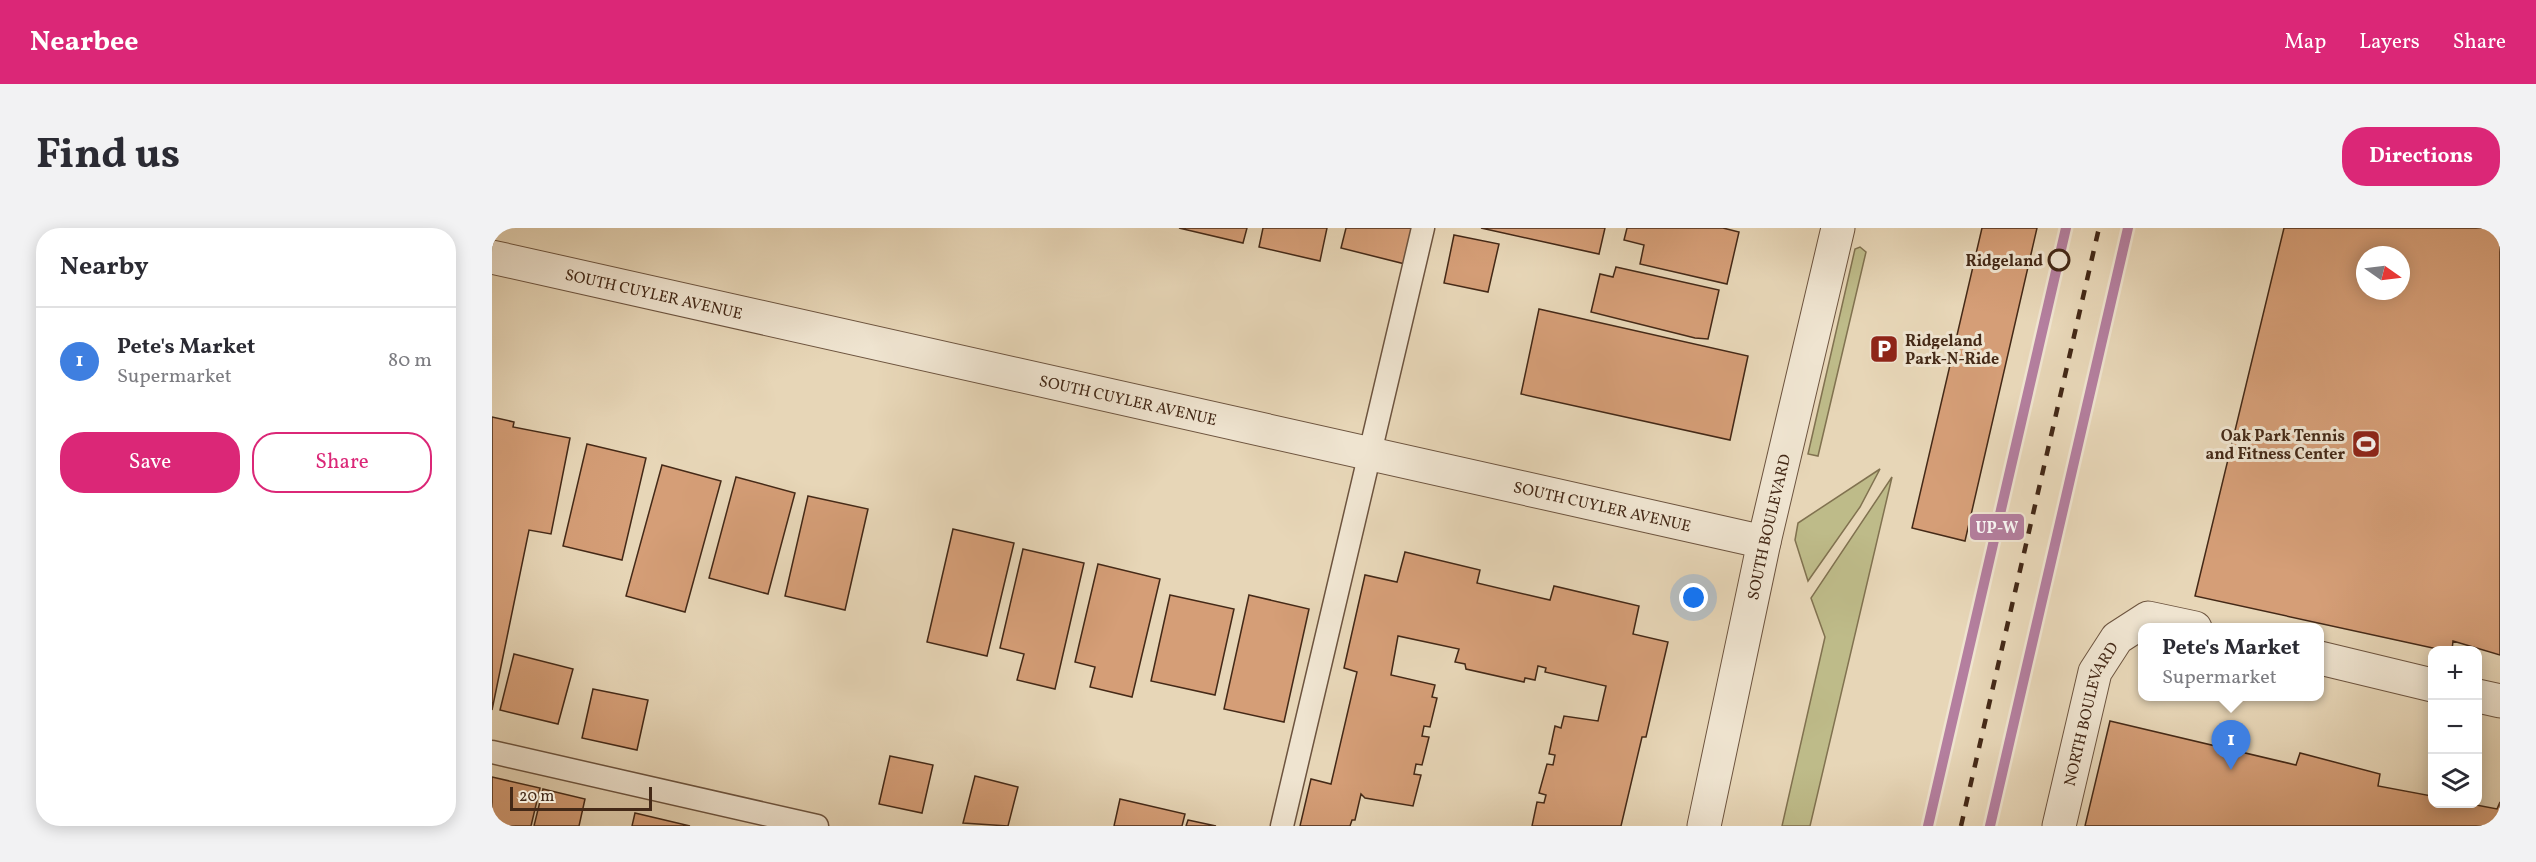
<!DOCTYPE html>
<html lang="en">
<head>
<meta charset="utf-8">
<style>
	:root { --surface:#fff; --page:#f2f2f3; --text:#2b2b33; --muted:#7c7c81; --line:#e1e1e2; --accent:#db2777 }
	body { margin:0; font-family:Vollkorn,serif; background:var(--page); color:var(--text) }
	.controls { position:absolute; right:18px; bottom:18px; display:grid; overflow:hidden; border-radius:12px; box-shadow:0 3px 15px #0003 }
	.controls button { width:54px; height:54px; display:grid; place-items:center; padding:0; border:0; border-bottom:2px solid var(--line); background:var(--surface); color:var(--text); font:30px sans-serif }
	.compass { position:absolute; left:1864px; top:18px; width:54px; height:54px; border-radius:50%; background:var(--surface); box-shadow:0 3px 15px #0003; rotate:104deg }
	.scale { position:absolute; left:18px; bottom:15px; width:142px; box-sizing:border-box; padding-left:6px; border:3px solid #442917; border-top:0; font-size:16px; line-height:21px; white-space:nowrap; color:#442917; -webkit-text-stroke:4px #efe4d0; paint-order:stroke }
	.you { position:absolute; left:1202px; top:370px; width:21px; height:21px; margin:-15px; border:4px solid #fff; border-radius:50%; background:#1a73e8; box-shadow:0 0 0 9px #1a73e833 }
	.badge { display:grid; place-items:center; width:39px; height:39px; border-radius:50%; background:var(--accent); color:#fff; font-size:20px; font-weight:700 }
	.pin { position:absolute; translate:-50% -50px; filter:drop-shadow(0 2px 3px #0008) }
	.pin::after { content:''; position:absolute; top:32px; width:21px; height:18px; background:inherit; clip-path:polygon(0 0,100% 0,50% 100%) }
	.popup { position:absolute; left:1646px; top:395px; width:186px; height:78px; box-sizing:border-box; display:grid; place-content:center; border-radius:12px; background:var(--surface); filter:drop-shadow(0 2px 4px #0005); font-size:20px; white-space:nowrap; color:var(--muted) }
	.popup b { font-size:22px; color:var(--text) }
	.popup::after { content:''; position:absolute; left:50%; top:100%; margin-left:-12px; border:12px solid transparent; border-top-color:var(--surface) }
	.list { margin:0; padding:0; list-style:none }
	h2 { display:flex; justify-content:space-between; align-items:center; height:78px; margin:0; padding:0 24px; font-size:26px }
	h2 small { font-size:20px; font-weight:400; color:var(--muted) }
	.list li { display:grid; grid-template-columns:39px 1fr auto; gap:18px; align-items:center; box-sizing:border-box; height:108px; padding:0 24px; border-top:2px solid var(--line) }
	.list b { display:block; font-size:22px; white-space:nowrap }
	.list p { margin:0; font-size:20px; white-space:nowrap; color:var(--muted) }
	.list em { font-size:20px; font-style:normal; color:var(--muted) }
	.actions { display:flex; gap:12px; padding:18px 24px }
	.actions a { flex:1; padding:14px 0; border:2px solid var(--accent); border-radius:24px; text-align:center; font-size:21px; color:var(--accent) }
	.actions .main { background:var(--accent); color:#fff }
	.icon { flex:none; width:33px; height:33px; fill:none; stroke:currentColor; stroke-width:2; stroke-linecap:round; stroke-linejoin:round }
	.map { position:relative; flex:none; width:2008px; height:598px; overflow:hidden; border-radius:24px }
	header { display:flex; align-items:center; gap:36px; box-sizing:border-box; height:84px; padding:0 30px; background:var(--accent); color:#fff }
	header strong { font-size:28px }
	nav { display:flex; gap:33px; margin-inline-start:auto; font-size:21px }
	.intro { display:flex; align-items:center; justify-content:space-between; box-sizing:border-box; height:144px; padding:0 36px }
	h1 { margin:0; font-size:42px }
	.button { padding:15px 27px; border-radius:24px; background:var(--accent); color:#fff; font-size:21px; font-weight:700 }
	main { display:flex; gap:36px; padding:0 36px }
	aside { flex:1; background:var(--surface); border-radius:24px; box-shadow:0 3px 15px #0003 }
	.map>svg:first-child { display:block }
	.green { fill:#bebb89; stroke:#817250; stroke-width:1.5 }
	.building { fill:#d59e77; stroke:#442917; stroke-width:1.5; fill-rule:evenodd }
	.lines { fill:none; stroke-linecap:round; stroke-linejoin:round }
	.service-casing { stroke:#6d543f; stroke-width:25 }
	.minor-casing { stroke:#6d543f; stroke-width:35 }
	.tertiary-casing { stroke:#6d543f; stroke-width:35 }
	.service { stroke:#efe4d0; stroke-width:22 }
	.minor { stroke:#efe4d0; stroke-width:33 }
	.tertiary { stroke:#efe4d0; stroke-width:33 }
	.rail { stroke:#442917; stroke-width:4.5; stroke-dasharray:10 10; stroke-linecap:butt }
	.rail-1-casing { stroke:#efe4d0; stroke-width:15 }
	.rail-1 { stroke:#b47f9f; stroke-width:10 }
	.stop-dot { fill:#efe4d0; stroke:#442917; stroke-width:3 }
	.labels { text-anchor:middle; stroke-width:6; stroke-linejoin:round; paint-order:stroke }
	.stop-label { font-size:16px; font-weight:bold; fill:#442917; stroke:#efe4d0; text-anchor:end }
	.street-label { font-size:16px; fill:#442917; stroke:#efe4d0 }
	.poi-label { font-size:16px; font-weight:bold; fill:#442917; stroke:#efe4d0; text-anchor:start }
	.line-badge { stroke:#efe4d0; stroke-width:2 }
	.badge-label { font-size:16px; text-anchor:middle; font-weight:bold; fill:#fff }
</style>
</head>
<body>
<header>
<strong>Nearbee</strong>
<nav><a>Map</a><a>Layers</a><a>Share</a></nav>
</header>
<div class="intro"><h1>Find us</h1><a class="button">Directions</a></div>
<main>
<aside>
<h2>Nearby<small></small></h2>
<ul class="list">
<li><span class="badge" style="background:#3f7fe0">1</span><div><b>Pete's Market</b><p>Supermarket</p></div><em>80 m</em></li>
</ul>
<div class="actions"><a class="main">Save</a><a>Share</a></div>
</aside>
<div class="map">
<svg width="2008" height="598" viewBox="0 0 2008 598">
	<rect width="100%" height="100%" fill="#e7d6b7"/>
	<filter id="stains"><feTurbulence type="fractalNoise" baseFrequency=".00333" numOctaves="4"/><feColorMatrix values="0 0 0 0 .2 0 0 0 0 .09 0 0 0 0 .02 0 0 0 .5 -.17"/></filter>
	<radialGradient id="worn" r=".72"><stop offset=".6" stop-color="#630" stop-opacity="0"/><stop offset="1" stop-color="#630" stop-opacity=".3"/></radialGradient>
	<path class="green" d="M1368,19L1374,24L1326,228L1316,226L1363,21Z
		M1388,241L1368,279L1316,353L1303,312L1306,295Z
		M1400,249L1318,598H1290L1333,409L1319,370Z"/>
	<path class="building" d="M687,0H755L751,15Z
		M771,0H835L828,33L767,19Z
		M854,0H922L913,36L849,20Z
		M989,0H1113L1107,26Z
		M1135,0H1231L1247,4L1235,56L1148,36L1152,17L1132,12Z
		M1490,0H1545L1473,313L1420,300Z
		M1792,0H2008V427L1961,413L1960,422H1950L1703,368ZM1873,27H1909V63H1873Z
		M962,7L1007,16L996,64L952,55Z
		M1124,39L1227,62L1216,111L1203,110L1099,84L1108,46L1121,49Z
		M1047,81L1256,128L1238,212L1029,166Z
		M0,189L22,194L21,199L78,210L59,306L37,302L0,482Z
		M95,216L154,230L130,332L71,318Z
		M170,237L229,253L193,384L134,368Z
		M244,249L303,265L276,366L217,350Z
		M316,268L376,281L353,382L293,368Z
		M461,301L522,315L495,428L435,414Z
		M531,321L592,335L563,461L525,452L532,426L508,420Z
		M913,324L988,342L985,355L1058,372L1062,358L1147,378L1141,406L1176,414L1154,509H1150L1129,598H1040L1045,574L1052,575L1054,567L1047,565L1055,536L1061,537L1063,527L1057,526L1063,498L1069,500L1072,488L1106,493L1114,458L1053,444L1054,440L1046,438L1043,452L1033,450L1032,454L974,441L973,436L963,434L967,421L906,408L899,447L943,457L940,469L945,470L938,499L932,498L930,508L937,509L930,537L924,536L922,546L929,547L921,578L873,570L869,566L863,592H860L858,598H808L819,551L839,556L865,444L852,440L873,347L905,354Z
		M606,336L668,351L640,469L598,459L603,439L583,434Z
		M678,367L742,381L723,467L659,453Z
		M757,367L817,381L792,494L732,481Z
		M22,426L81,441L66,496L8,482Z
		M101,461L156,472L145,522L90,510Z
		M1618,493L1804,537L1808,525L1888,546L1886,558L1940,568V576H1979L2005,581L2008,574V598H1593Z
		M398,528L441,537L430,585L387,576Z
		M483,548L526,559L516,598L471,595Z
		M0,549L48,560L39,598H0Z
		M51,561L93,571L87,598H42Z
		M628,571L693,586L690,598H622Z
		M143,585L198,598H140Z
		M696,592L724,598H694Z"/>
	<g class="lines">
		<g class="service-casing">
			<path id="service" d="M0,524L325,598
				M790,598L931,0"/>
		</g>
		<g class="minor-casing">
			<g id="minor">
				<path id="s1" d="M0,29L1272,314"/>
				<path d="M1828,430L1940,457"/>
				<path d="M1986,468L2008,473"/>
				<path id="s2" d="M1567,598L1603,444L1625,410L1656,390L1703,400"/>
			</g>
		</g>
		<g class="tertiary-casing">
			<g id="tertiary">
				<path id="s3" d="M1212,598L1272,314L1346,0"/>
			</g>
		</g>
		<use href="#service" class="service"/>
		<use href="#minor" class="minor"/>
		<use href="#tertiary" class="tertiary"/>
		<path class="rail" d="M1469,598L1607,0"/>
		<g class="rail-1-casing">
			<path id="rail-1" d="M1436,598L1574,0
				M1498,598L1636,0"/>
		</g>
		<use href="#rail-1" class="rail-1"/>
	</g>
	<defs>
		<g id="parking-square" transform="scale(1.5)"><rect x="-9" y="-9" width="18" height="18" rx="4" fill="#8f2418" stroke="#efe4d0"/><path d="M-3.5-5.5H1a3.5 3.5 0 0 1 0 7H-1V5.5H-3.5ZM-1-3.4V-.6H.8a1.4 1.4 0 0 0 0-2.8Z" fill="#fff"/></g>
		<g id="stadium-square" transform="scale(1.5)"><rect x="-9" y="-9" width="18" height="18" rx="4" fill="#8f2418" stroke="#efe4d0"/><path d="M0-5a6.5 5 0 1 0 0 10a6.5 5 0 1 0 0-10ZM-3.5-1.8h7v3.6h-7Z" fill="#fff"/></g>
	</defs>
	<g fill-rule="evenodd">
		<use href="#parking-square" x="1392" y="121"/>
		<use href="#stadium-square" x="1874" y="216"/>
	</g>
	<circle class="stop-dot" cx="1567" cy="32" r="10"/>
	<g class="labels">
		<g class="stop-label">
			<text x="1551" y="38">Ridgeland</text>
		</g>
		<g class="street-label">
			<text dy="6" stroke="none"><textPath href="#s1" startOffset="166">SOUTH CUYLER AVENUE</textPath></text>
			<text dy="6" stroke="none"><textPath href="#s1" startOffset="652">SOUTH CUYLER AVENUE</textPath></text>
			<text dy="6" stroke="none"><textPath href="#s1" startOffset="1138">SOUTH CUYLER AVENUE</textPath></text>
			<text dy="6" stroke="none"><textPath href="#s3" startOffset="306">SOUTH BOULEVARD</textPath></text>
			<text dy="6" stroke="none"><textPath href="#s2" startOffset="117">NORTH BOULEVARD</textPath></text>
		</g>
		<g class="poi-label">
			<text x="1413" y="118">Ridgeland<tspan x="1413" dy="18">Park-N-Ride</tspan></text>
			<text x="1853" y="213" text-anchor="end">Oak Park Tennis<tspan x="1853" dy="18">and Fitness Center</tspan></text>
		</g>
	</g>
	<rect class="line-badge" x="1477" y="285" width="56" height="28" rx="6" fill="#b47f9f"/>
	<g class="badge-label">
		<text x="1505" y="305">UP-W</text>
	</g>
	<rect width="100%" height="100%" filter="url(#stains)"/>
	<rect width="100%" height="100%" fill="url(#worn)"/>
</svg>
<div class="controls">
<button>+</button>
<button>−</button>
<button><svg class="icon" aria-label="layers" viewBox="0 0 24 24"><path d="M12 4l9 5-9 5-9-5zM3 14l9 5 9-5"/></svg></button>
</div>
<svg class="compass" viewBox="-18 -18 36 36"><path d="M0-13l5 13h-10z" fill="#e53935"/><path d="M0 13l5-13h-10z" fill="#7c7c81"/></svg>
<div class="scale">20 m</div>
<div class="you"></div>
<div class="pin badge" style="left:1739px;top:542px;background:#3f7fe0">1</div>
<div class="popup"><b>Pete's Market</b>Supermarket</div>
</div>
</main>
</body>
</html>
